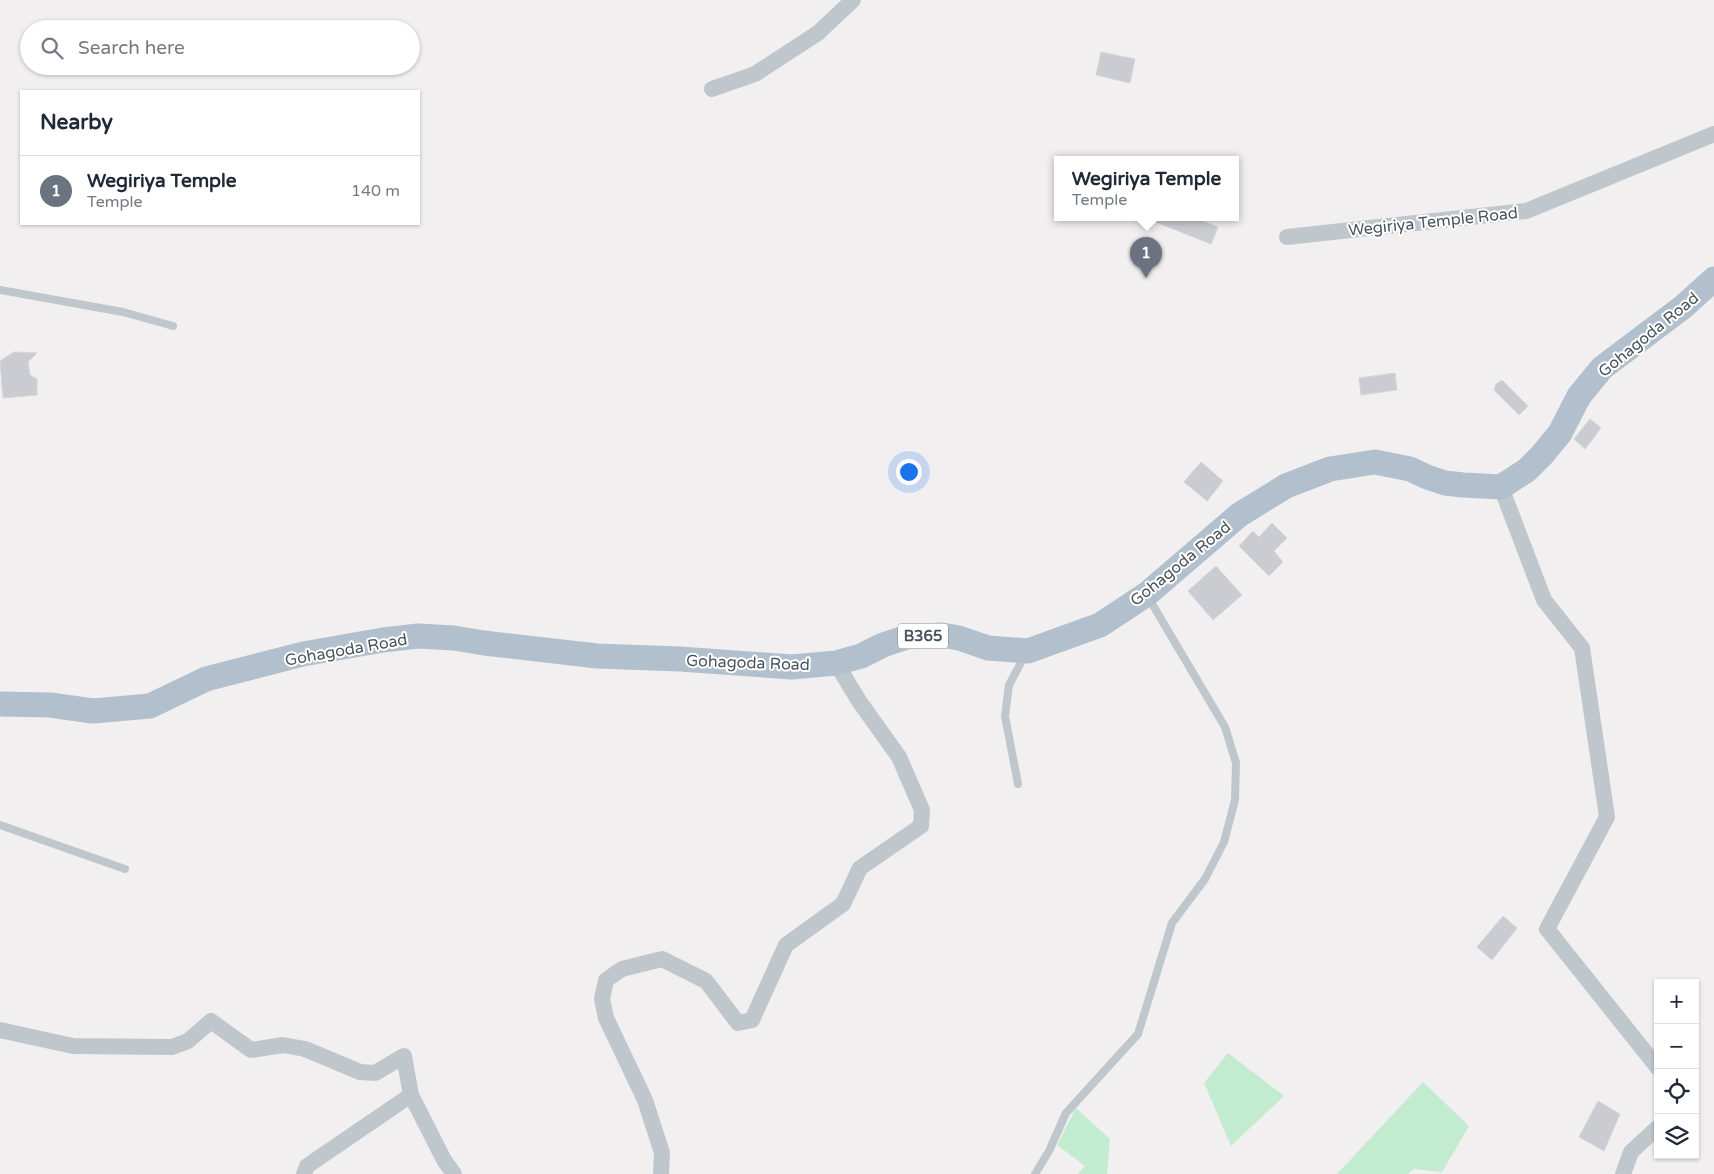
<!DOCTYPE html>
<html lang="en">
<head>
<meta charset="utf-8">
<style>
	:root { --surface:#fff; --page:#f2f2f3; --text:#1f2937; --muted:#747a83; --line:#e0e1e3; --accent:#db2777 }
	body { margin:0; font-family:"Varela Round",sans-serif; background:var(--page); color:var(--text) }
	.controls { position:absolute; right:15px; bottom:15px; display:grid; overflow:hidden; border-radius:0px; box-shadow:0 1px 4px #0004 }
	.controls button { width:45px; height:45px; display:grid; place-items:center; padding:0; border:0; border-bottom:1px solid var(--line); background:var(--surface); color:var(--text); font:25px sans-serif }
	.you { position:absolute; left:908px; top:471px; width:18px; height:18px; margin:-12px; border:4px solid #fff; border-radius:50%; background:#1a73e8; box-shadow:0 0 0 8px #1a73e833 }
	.badge { display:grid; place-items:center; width:32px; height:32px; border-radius:50%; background:var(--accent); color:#fff; font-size:16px; font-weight:700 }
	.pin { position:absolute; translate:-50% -41px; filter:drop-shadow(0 1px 2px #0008) }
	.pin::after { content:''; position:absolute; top:26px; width:18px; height:15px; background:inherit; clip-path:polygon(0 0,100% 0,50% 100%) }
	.popup { position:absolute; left:1054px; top:156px; width:185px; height:65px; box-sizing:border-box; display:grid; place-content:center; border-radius:0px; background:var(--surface); filter:drop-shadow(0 1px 4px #0005); font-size:16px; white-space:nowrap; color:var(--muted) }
	.popup b { font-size:19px; color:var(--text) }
	.popup::after { content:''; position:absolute; left:50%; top:100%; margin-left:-10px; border:10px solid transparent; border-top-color:var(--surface) }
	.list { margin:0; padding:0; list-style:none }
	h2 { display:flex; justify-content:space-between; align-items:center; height:65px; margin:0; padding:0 20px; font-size:21px }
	h2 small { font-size:16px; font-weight:400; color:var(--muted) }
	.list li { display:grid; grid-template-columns:32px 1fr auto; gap:15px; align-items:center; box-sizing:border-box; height:70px; padding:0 20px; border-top:1px solid var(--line) }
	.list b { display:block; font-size:19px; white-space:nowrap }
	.list p { margin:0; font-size:16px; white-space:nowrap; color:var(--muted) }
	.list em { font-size:16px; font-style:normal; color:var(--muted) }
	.icon { flex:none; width:28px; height:28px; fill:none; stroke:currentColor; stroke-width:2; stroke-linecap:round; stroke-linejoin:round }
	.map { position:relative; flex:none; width:1714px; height:1174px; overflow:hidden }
	.search { position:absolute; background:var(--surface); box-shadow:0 1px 4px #0004; left:20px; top:20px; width:400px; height:55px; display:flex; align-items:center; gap:12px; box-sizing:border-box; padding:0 18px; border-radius:28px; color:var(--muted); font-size:19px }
	.panel { position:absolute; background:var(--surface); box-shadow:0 1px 4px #0004; left:20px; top:90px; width:400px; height:135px; border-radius:0px }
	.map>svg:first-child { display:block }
	.green { fill:#c2ebd0 }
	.building { fill:#caccd1; stroke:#d4d6da }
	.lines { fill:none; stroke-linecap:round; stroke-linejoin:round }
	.lane { stroke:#bfc7cd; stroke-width:8 }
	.street { stroke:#bfc7cd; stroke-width:16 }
	.primary { stroke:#b1c0cc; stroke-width:25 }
	.labels { text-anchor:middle; stroke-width:4; stroke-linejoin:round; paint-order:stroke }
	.shield { fill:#fff; stroke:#80878c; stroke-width:1 }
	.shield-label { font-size:15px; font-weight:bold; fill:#49535b }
	.street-label { font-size:16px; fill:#49535b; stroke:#fff }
</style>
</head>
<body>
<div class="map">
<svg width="1714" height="1174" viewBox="0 0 1714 1174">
	<rect width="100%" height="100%" fill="#f2eff0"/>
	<path class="green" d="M1228,1053L1284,1096L1231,1146L1204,1083Z
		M1423,1082L1469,1126L1442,1172L1414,1169L1408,1174H1337Z
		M1076,1108L1110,1139L1107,1174H1078L1085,1166L1057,1145Z"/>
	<path class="building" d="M1101,52L1135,59L1130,83L1096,75Z
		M1143,217H1192L1218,227L1211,244Z
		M14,352L37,353L28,362L30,375L37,379V395L3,398L0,361Z
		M1395,373L1397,390L1361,395L1359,378Z
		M1502,380L1528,406L1519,415L1494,390L1496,384Z
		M1590,419L1601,428L1585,449L1574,439Z
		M1201,462L1223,481L1207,501L1184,482Z
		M1272,523L1287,538L1274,551L1283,562L1269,576L1239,546L1253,531L1259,537Z
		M1216,566L1242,595L1213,620L1188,591Z
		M1503,916L1517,928L1492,960L1477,947Z
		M1598,1101L1620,1114L1604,1151L1579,1137Z"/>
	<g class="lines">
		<path class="lane" d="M0,290L123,312L173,326
			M1018,784L1005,716L1009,685L1025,655
			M0,825L125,869
			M1035,1174L1049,1151L1066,1113L1138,1034L1172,923L1205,879L1224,842L1235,800L1236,763L1225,727L1148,597"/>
		<path class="street" d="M712,89L755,74L818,33L853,0
			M1287,237L1526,211L1714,134
			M1501,487L1544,600L1582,648L1607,817L1547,929L1658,1068
			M0,1030L73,1046L172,1047L188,1041L211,1021L251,1050L283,1045L305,1049L360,1072L375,1073L404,1056L411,1095L444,1160L454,1174
			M304,1174L307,1166L411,1095
			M661,1174L662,1153L645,1100L606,1018L602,999L606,980L622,969L662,959L706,981L738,1023L752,1020L786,945L843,904L860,868L921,826L922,810L899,757L859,701L836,663
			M1623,1174L1631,1152L1658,1127"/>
		<path class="primary" d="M0,704L50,705L93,711L150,706L206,679L303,654L383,640L418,636L454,638L484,643L597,656L680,659L792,667L836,663L861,656L883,645L907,637L921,636L942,635L959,638L988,648L1028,651L1100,625L1147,594L1239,515L1286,486L1330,469L1375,462L1410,469L1427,477L1445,483L1463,485L1501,487L1527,470L1542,455L1560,433L1579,396L1602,368L1683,307L1714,279"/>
	</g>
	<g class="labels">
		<rect class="shield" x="898" y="623.5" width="50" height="25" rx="4"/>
		<g class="shield-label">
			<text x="923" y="641">B365</text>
		</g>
		<g class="street-label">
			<text transform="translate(1433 221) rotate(-6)" y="6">Wegiriya Temple Road</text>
			<text transform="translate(1648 334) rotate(-39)" y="6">Gohagoda Road</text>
			<text transform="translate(1180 563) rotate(-39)" y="6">Gohagoda Road</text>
			<text transform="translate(346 649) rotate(-10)" y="6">Gohagoda Road</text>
			<text transform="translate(748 662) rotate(2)" y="6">Gohagoda Road</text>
		</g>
	</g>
</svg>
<div class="controls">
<button>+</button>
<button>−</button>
<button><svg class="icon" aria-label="locate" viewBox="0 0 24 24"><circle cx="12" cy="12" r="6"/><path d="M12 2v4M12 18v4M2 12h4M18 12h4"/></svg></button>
<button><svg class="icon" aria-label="layers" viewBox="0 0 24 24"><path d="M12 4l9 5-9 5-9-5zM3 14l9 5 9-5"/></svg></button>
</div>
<div class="you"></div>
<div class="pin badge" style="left:1146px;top:278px;background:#6b7280">1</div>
<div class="popup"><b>Wegiriya Temple</b>Temple</div>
<div class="search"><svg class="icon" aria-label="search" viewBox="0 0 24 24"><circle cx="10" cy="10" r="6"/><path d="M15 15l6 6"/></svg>Search here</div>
<section class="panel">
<h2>Nearby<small></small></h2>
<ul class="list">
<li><span class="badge" style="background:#6b7280">1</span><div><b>Wegiriya Temple</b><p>Temple</p></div><em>140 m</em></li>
</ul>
</section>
</div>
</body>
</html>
